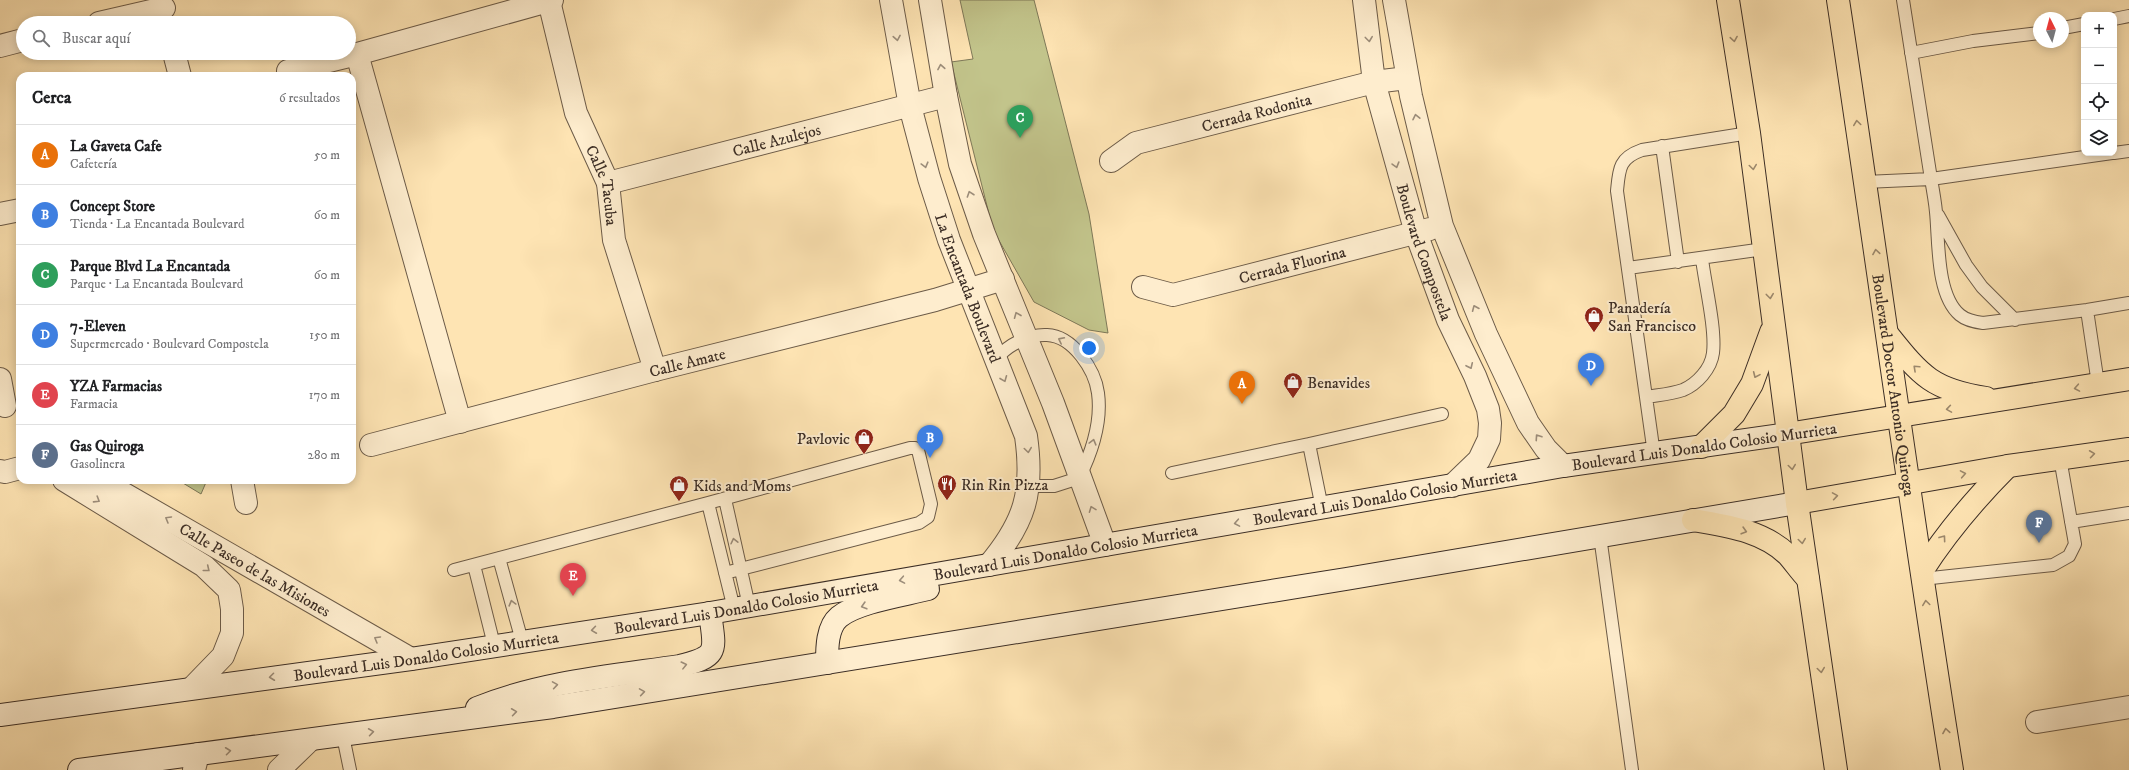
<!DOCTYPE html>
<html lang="es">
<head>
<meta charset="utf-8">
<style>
	:root { --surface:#fff; --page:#f2f2f2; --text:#202124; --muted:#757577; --line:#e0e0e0; --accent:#d93025 }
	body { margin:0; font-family:"IM FELL DW Pica",serif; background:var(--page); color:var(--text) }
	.controls { position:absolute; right:12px; top:12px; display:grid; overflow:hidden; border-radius:8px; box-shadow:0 2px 10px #0003 }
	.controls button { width:36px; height:36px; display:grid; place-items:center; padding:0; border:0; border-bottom:1px solid var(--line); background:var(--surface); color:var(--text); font:20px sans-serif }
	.compass { position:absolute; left:2033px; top:12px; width:36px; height:36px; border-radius:50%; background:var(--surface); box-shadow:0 2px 10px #0003; rotate:354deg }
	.you { position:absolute; left:1089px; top:348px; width:14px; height:14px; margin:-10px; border:3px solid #fff; border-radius:50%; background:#1a73e8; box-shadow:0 0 0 6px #1a73e833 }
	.badge { display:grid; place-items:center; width:26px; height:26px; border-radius:50%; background:var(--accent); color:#fff; font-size:13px; font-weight:700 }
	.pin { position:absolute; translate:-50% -33px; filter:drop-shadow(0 1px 2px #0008) }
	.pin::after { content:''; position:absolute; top:21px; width:14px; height:12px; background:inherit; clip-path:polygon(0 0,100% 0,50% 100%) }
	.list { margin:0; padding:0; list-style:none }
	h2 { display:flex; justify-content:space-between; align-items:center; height:52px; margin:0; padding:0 16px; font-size:17px }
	h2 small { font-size:13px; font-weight:400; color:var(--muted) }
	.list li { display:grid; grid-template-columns:26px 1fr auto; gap:12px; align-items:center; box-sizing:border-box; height:60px; padding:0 16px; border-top:1px solid var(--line) }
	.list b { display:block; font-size:15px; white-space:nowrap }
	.list p { margin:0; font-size:13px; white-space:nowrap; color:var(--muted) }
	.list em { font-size:13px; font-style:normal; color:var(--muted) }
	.icon { flex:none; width:22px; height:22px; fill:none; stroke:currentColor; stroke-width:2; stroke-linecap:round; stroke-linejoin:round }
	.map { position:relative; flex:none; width:2129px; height:770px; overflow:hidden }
	.search { position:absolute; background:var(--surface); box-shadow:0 2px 10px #0003; left:16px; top:16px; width:340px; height:44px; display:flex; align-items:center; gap:10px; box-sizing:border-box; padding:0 14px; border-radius:22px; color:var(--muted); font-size:15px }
	.panel { position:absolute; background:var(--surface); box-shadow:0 2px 10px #0003; left:16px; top:72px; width:340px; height:412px; border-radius:12px }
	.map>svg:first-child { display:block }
	.green { fill:#c2c48b; stroke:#7e7858 }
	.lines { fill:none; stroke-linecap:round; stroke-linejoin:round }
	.lane-casing { stroke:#6c5b48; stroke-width:14 }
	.street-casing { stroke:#6c5b48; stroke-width:24 }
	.secondary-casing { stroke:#3b2d25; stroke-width:24 }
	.primary-casing { stroke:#3b2d25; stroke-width:24 }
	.lane { stroke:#feedce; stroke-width:12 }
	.street { stroke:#feedce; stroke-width:22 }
	.secondary { stroke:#feedce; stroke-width:22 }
	.primary { stroke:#fee4b3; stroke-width:22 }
	.oneway { stroke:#9c8d7a }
	.oneway2 { stroke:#9c886c }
	.labels { text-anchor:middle; stroke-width:4; stroke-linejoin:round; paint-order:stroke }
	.street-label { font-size:16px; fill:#3b2d25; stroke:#feedce }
	.poi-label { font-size:16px; fill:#3b2d25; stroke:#feedce; text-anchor:start }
</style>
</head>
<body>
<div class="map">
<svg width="2129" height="770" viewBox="0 0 2129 770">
	<rect width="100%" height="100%" fill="#fee4b3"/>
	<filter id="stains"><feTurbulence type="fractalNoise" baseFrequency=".005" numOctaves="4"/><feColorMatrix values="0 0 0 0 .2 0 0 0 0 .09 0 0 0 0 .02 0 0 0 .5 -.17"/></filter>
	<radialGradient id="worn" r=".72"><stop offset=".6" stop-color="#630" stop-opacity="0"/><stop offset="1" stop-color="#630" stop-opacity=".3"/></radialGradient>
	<path class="green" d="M960,0H1034L1089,214L1108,333L1089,330L1034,302L993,230L951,62L973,59Z
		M178,480H207L201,494Z"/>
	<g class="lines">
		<g class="lane-casing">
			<path id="lane" d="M2114,19L2129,16
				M2063,28L2084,24
				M1911,53L1973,41L2039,33
				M1662,146L1678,262
				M2112,153L1931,179C1933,190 1935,201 1936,212C1939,241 1936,295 1960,315C1966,320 1975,322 1983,323L2087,310L2129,303
				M2114,153L2129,151
				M1865,182L1931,179L1903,0
				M1938,215L1966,265L1982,287L2015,320
				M1628,268L1764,249
				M2087,310L2098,384
				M996,359C1008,345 1028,334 1047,335C1073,336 1095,370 1098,393C1102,423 1092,452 1079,478L1054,486H1029
				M1646,397C1658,395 1672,394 1683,390C1697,384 1711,369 1713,353C1716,329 1705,284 1702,259
				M1654,454L1617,191C1619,169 1619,158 1642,150L1749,133
				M1172,473L1309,444
				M725,499L749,606
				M708,503L734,609
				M1322,508L1309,444L1442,414
				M2071,522L2129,513
				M1600,536L1632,770
				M499,558L522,641
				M474,565L494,645
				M454,570L708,503L910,448H915L918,450L931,504L928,517L919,523L725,573
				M1922,579L2053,565L2069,556L2075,544L2060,458
				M343,736L350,770"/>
		</g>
		<g class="street-casing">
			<g id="street">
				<path id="s1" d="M891,0L910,106L929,178L949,240L1026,436C1034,492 1025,522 989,565"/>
				<path d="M930,0L946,96L960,164L984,234L1053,403L1105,545"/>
				<path id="s2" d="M1364,0L1374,82L1416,233L1448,320L1475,376L1488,409L1490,423L1489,439L1479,460L1452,486"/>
				<path d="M1394,0L1411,96L1442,226L1486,334L1528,423L1546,449L1563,466"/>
				<path id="s3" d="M549,1L576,113L608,183L614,240L655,370"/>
				<path d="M99,23L164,8"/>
				<path d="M0,46L23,40"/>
				<path d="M174,53L180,76"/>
				<path d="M357,54L460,422"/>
				<path d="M288,71L357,54L552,0"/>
				<path id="s4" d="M1111,161L1136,143L1374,82L1407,78"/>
				<path id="s5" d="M608,183L946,96"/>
				<path d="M0,214L20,210"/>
				<path id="s6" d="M1143,287L1173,295L1430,229"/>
				<path d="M0,379L5,406"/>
				<path id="s7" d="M371,445L655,370L935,300L1003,279"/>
				<path d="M0,471L5,472L20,468"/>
				<path d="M64,480L204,566L229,590L232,609V633L223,656L193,687"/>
				<path id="s8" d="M100,480L411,659"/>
				<path d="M242,480L246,503"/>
				<path d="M2037,722L2129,707"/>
				<path d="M194,770L198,754"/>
				<path d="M279,770L310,740"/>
			</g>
		</g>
		<g class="secondary-casing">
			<g id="secondary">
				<path d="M827,663C827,648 827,627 839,617C857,602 905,595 928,589"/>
				<path d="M477,708C541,682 612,676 680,666C720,656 715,651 710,613"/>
				<path id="s9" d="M0,715L411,659L710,613L1563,466L1787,434"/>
				<path d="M79,770L553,707L1346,579L1797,503"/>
			</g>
		</g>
		<g class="primary-casing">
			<g id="primary">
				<path d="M1728,0L1749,133L1797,503L1836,770"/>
				<path id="s10" d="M1838,0C1877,257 1911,514 1952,770"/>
				<path d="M1889,336C1921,376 1933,390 1986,398"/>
				<path d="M1787,434L2129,379"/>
				<path d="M1701,447L1734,414L1752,384L1771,332"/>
				<path d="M1797,503L2008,466L2129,449"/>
				<path d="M1693,520C1726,526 1762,530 1788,555C1795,563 1801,572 1808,579"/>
				<path d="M1922,571C1947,532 1975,499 2008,466"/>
			</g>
		</g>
		<use href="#lane" class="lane"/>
		<use href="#street" class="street"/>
		<use href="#secondary" class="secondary"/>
		<use href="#primary" class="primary"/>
	</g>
	<defs><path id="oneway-chevron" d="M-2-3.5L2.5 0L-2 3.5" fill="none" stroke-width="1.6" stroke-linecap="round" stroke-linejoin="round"/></defs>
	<g class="oneway">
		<use href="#oneway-chevron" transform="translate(897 38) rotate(80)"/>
		<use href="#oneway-chevron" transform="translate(1369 39) rotate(83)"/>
		<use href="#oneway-chevron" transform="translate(941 67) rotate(-100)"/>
		<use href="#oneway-chevron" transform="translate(1416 117) rotate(-102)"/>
		<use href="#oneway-chevron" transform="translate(925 165) rotate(75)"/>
		<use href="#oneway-chevron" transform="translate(1396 165) rotate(74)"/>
		<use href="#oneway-chevron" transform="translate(970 194) rotate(-109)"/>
		<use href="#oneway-chevron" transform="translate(1475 308) rotate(-113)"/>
		<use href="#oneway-chevron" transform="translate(1017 315) rotate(-112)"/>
		<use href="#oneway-chevron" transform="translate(1061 340) rotate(-153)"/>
		<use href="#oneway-chevron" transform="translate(1470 366) rotate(65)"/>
		<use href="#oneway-chevron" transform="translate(1004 379) rotate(68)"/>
		<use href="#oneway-chevron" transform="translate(1538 437) rotate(-124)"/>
		<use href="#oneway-chevron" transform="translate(1093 442) rotate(-75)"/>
		<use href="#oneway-chevron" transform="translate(1028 450) rotate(82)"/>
		<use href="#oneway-chevron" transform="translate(97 500) rotate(32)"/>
		<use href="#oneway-chevron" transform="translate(1092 509) rotate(-111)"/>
		<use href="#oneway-chevron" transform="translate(168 519) rotate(-150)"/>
		<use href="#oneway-chevron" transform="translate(1237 523) rotate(170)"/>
		<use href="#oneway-chevron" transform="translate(734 541) rotate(-103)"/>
		<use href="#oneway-chevron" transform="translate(207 569) rotate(39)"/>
		<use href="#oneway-chevron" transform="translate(902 580) rotate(170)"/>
		<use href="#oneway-chevron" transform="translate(512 603) rotate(-105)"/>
		<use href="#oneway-chevron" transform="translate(864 606) rotate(164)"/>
		<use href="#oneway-chevron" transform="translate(594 630) rotate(172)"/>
		<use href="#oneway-chevron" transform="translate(377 639) rotate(-150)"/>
		<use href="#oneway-chevron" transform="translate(684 665) rotate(-14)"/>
		<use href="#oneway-chevron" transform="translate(272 677) rotate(173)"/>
		<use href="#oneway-chevron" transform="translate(555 685) rotate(-9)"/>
		<use href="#oneway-chevron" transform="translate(642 692) rotate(-9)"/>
		<use href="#oneway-chevron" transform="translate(514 712) rotate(-8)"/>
		<use href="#oneway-chevron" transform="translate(371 732) rotate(-8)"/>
		<use href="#oneway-chevron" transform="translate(228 751) rotate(-7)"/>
	</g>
	<g class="oneway2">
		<use href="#oneway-chevron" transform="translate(1734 39) rotate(81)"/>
		<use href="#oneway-chevron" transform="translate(1857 123) rotate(-98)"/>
		<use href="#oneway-chevron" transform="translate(1753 167) rotate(82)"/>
		<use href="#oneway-chevron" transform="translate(1876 252) rotate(-99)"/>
		<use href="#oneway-chevron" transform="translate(1770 296) rotate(83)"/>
		<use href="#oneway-chevron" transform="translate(1916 368) rotate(-137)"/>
		<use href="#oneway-chevron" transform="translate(1756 375) rotate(114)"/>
		<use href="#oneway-chevron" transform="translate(2077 388) rotate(170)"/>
		<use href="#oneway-chevron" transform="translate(1949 409) rotate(171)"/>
		<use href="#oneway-chevron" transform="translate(2092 454) rotate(-8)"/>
		<use href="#oneway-chevron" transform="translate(1792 467) rotate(82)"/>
		<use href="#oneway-chevron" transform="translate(1963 474) rotate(-10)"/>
		<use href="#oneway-chevron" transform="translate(1835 496) rotate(-9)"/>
		<use href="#oneway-chevron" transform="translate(1744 531) rotate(16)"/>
		<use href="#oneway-chevron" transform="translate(1943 538) rotate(-54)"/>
		<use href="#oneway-chevron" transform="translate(1802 541) rotate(82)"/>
		<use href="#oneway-chevron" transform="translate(1926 603) rotate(-98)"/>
		<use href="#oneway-chevron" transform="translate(1821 670) rotate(82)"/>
		<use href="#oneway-chevron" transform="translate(1946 731) rotate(-99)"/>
	</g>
	<defs>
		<g id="shop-pin" transform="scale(1)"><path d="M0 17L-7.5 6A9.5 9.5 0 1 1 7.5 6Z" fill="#8f2418" stroke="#feedce"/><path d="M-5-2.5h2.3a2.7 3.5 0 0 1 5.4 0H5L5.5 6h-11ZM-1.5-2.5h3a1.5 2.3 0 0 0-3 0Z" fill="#fff"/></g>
		<g id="restaurant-pin" transform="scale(1)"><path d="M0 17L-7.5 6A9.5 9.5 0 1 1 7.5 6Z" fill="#8f2418" stroke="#feedce"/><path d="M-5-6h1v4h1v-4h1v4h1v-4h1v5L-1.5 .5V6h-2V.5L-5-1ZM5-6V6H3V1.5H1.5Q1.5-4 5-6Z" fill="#fff"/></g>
	</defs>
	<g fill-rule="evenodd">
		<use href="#shop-pin" x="1594" y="316"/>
		<use href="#shop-pin" x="1293" y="382"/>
		<use href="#shop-pin" x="864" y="438"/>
		<use href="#restaurant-pin" x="947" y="484"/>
		<use href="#shop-pin" x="679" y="485"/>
	</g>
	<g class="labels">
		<g class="street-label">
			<text dy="6" stroke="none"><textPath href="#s4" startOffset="155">Cerrada Rodonita</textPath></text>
			<text dy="6" stroke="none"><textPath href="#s5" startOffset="174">Calle Azulejos</textPath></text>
			<text dy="6" stroke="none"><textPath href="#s3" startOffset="193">Calle Tacuba</textPath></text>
			<text dy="6" stroke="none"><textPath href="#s2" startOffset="260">Boulevard Compostela</textPath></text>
			<text dy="6" stroke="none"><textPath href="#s6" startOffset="154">Cerrada Fluorina</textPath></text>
			<text dy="6" stroke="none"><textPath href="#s1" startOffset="299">La Encantada Boulevard</textPath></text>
			<text dy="6" stroke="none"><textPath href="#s7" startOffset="327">Calle Amate</textPath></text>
			<text dy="6" stroke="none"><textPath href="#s10" startOffset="389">Boulevard Doctor Antonio Quiroga</textPath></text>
			<text transform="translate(1704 446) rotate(-8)" y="6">Boulevard Luis Donaldo Colosio Murrieta</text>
			<text dy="6" stroke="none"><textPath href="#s9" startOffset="1402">Boulevard Luis Donaldo Colosio Murrieta</textPath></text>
			<text dy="6" stroke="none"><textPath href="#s9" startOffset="1078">Boulevard Luis Donaldo Colosio Murrieta</textPath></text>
			<text dy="6" stroke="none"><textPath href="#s8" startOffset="179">Calle Paseo de las Misiones</textPath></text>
			<text dy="6" stroke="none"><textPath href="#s9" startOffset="754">Boulevard Luis Donaldo Colosio Murrieta</textPath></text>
			<text dy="6" stroke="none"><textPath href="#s9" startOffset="430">Boulevard Luis Donaldo Colosio Murrieta</textPath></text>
		</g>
		<g class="poi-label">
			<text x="1608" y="313">Panadería<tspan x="1608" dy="18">San Francisco</tspan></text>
			<text x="1307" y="388">Benavides</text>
			<text x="850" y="444" text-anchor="end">Pavlovic</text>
			<text x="961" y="490">Rin Rin Pizza</text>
			<text x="693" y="491">Kids and Moms</text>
		</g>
	</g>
	<rect width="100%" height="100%" filter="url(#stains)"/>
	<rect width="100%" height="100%" fill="url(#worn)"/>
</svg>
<div class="controls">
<button>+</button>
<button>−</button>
<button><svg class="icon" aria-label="locate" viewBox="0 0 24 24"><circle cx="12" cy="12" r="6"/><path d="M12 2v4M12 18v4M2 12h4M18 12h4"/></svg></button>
<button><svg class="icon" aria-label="layers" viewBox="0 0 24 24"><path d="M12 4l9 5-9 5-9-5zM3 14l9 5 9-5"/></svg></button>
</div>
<svg class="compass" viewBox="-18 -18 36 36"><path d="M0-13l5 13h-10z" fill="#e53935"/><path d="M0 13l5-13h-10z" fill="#757577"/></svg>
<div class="you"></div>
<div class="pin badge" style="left:1242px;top:404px;background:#e8710a">A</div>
<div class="pin badge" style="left:930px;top:458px;background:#3f7fe0">B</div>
<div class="pin badge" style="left:1020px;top:138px;background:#2e9e5b">C</div>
<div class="pin badge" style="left:1591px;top:386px;background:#3f7fe0">D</div>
<div class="pin badge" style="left:573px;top:596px;background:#e0444e">E</div>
<div class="pin badge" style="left:2039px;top:543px;background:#5c6f8a">F</div>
<div class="search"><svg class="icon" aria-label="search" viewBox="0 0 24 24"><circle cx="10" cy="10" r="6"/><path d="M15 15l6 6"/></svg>Buscar aquí</div>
<section class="panel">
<h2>Cerca<small>6 resultados</small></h2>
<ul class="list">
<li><span class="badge" style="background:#e8710a">A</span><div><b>La Gaveta Cafe</b><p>Cafetería</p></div><em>50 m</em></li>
<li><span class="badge" style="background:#3f7fe0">B</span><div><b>Concept Store</b><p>Tienda · La Encantada Boulevard</p></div><em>60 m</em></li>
<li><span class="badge" style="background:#2e9e5b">C</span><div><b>Parque Blvd La Encantada</b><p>Parque · La Encantada Boulevard</p></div><em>60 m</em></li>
<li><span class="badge" style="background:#3f7fe0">D</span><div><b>7-Eleven</b><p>Supermercado · Boulevard Compostela</p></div><em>150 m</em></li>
<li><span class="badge" style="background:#e0444e">E</span><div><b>YZA Farmacias</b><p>Farmacia</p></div><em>170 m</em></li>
<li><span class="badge" style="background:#5c6f8a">F</span><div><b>Gas Quiroga</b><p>Gasolinera</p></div><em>280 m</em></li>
</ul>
</section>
</div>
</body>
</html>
